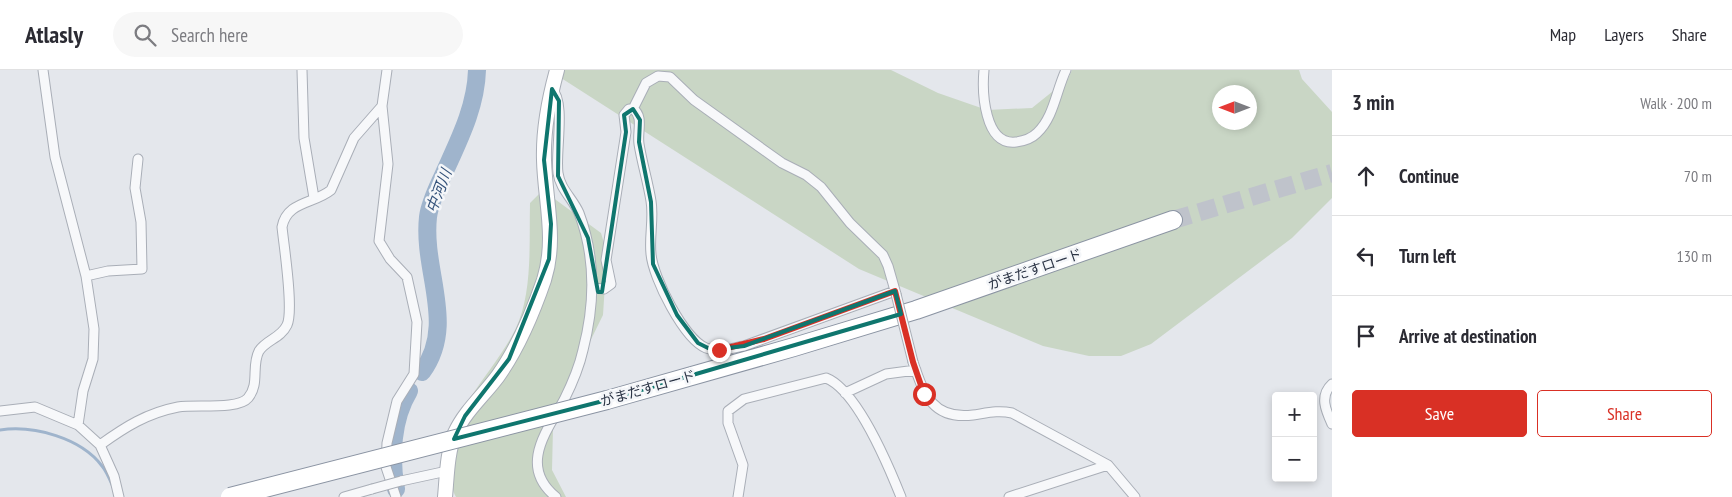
<!DOCTYPE html>
<html lang="en">
<head>
<meta charset="utf-8">
<style>
	:root { --surface:#fff; --page:#f7f7f7; --text:#2b2b33; --muted:#7c7c81; --line:#e1e1e2; --accent:#d93025 }
	body { margin:0; font-family:"PT Sans Narrow","Noto Sans JP",sans-serif; background:var(--page); color:var(--text) }
	.controls { position:absolute; right:15px; bottom:15px; display:grid; overflow:hidden; border-radius:5px; box-shadow:0 2px 8px #0003 }
	.controls button { width:45px; height:45px; display:grid; place-items:center; padding:0; border:0; border-bottom:1px solid var(--line); background:var(--surface); color:var(--text); font:25px sans-serif }
	.compass { position:absolute; left:1212px; top:15px; width:45px; height:45px; border-radius:50%; background:var(--surface); box-shadow:0 2px 8px #0003; rotate:270deg }
	.stop { position:absolute; width:15px; height:15px; margin:-11px; border:4px solid #d93025; border-radius:50%; background:#fff }
	.stop.end { background:#d93025; border-color:#fff; box-shadow:0 1px 5px #0008 }
	.list { margin:0; padding:0; list-style:none }
	h2 { display:flex; justify-content:space-between; align-items:center; height:65px; margin:0; padding:0 20px; font-size:21px }
	h2 small { font-size:16px; font-weight:400; color:var(--muted) }
	.list li { display:grid; grid-template-columns:32px 1fr auto; gap:15px; align-items:center; box-sizing:border-box; height:80px; padding:0 20px; border-top:1px solid var(--line) }
	.list b { display:block; font-size:19px; white-space:nowrap }
	.list em { font-size:16px; font-style:normal; color:var(--muted) }
	.actions { display:flex; gap:10px; padding:15px 20px }
	.actions a { flex:1; padding:11px 0; border:1px solid var(--accent); border-radius:5px; text-align:center; font-size:18px; color:var(--accent) }
	.actions .main { background:var(--accent); color:#fff }
	.icon { flex:none; width:28px; height:28px; fill:none; stroke:currentColor; stroke-width:2; stroke-linecap:round; stroke-linejoin:round }
	.map { position:relative; flex:none; width:1332px; height:427px; overflow:hidden }
	header { display:flex; align-items:center; gap:30px; box-sizing:border-box; height:70px; padding:0 25px; background:var(--surface); border-bottom:1px solid var(--line) }
	header strong { font-size:24px }
	nav { display:flex; gap:28px; margin-inline-start:auto; font-size:18px }
	.search { width:350px; height:45px; background:var(--page); display:flex; align-items:center; gap:12px; box-sizing:border-box; padding:0 18px; border-radius:28px; color:var(--muted); font-size:19px }
	main { display:flex }
	aside { flex:1; background:var(--surface) }
	.map>svg:first-child { display:block }
	.green { fill:#c9d6c5; fill-rule:evenodd }
	.lines { fill:none; stroke-linecap:round; stroke-linejoin:round }
	.stream { stroke:#9fb4cc; stroke-width:3 }
	.river { stroke:#9fb4cc; stroke-width:18 }
	.highway-tunnel { stroke:#bfc3cb; stroke-width:18; stroke-dasharray:18 9; stroke-linecap:butt }
	.street-casing { stroke:#a9aeb7; stroke-width:11 }
	.secondary-casing { stroke:#a9aeb7; stroke-width:16 }
	.highway-casing { stroke:#8b94a3; stroke-width:20 }
	.street { stroke:#f7f8fa; stroke-width:9 }
	.secondary { stroke:#fff; stroke-width:14 }
	.highway { stroke:#fff; stroke-width:18 }
	.street-bridge-casing { stroke:#a9aeb7; stroke-width:11; stroke-linecap:butt }
	.highway-bridge-casing { stroke:#8b94a3; stroke-width:20; stroke-linecap:butt }
	.street-bridge { stroke:#f7f8fa; stroke-width:9 }
	.highway-bridge { stroke:#fff; stroke-width:18 }
	.route { stroke:#d93025; stroke-width:6 }
	.marked { fill:none; stroke:#0f766e; stroke-width:4; stroke-linejoin:round }
	.labels { text-anchor:middle; stroke-width:5; stroke-linejoin:round; paint-order:stroke }
	.street-label { font-size:14px; fill:#2b3445; stroke:#f4f6f9 }
	.water-label { font-size:15px; font-style:italic; fill:#34527a; stroke:#f4f6f9 }
</style>
</head>
<body>
<header>
<strong>Atlasly</strong>
<div class="search"><svg class="icon" aria-label="search" viewBox="0 0 24 24"><circle cx="10" cy="10" r="6"/><path d="M15 15l6 6"/></svg>Search here</div>
<nav><a>Map</a><a>Layers</a><a>Share</a></nav>
</header>
<main>
<div class="map">
<svg width="1332" height="427" viewBox="0 0 1332 427">
	<rect width="100%" height="100%" fill="#e4e7ec"/>
	<path class="green" d="M557,0H891L938,23L987,40L1032,38L1068,9L1072,0H1299L1302,9L1332,42V128L1292,168L1151,274L1121,286H1089L1043,276L859,199L558,6ZM1220,22H1250V52H1220Z
		M540,123L552,127L601,163L607,183L603,245L576,300L553,358L552,400L566,427H456C452,421 452,412 451,405C440,347 491,308 515,260C533,224 529,173 530,133Z"/>
	<g class="lines">
		<path class="stream" d="M0,360C34,355 81,368 102,396C107,402 110,410 113,417"/>
		<path class="river" d="M422,302C457,254 422,202 428,147C430,131 439,115 445,101C460,68 476,36 477,0
			M396,419C390,387 392,349 409,321"/>
		<path class="highway-tunnel" d="M1173,150L1332,103"/>
		<g class="street-casing">
			<path id="street" d="M43,0L55,87L86,206L94,259L93,289L83,321L78,355
				M302,0L304,68L314,128
				M984,0C982,21 984,76 1016,72C1024,71 1031,69 1037,63C1054,47 1056,21 1066,0
				M552,19C566,33 555,82 558,103C560,119 573,129 579,143C596,188 595,234 583,280C579,298 572,314 564,330C547,361 518,396 556,427
				M382,36L388,94L379,171L390,189L407,207L417,252L414,304L397,331L387,373L386,397L396,427
				M633,39L646,13L658,6L670,7L694,30L782,93L806,105L821,117L850,153L883,185L888,196L896,224
				M86,206L108,201L142,199L141,152L135,118L138,89
				M592,218L604,219L611,214L606,190L626,62L624,45L629,39H633C644,46 637,62 639,74C642,93 648,112 651,131C654,148 649,167 651,184C653,208 684,269 706,278C718,283 732,278 744,276L895,221
				M913,292C924,325 933,350 973,345C987,343 998,340 1012,343L1108,395L1135,427
				M1332,314C1319,326 1326,341 1332,354
				M845,323L886,304L916,300
				M0,341L35,337L78,355L100,375L114,406L119,427
				M100,375C125,357 147,343 178,337C195,334 238,340 248,328C260,314 251,296 259,281C266,270 281,268 287,255C294,240 284,177 282,157C287,131 314,134 331,120L354,68L382,36L387,0
				M401,411L447,401
				M344,427L372,419
				M738,427L743,395L728,353V341L744,329L826,308C857,320 889,397 901,427
				M1009,427L1108,395"/>
		</g>
		<g class="secondary-casing">
			<path id="secondary" d="M445,427C447,406 447,383 455,363C465,341 484,325 498,306C518,278 533,242 544,210C557,169 545,131 544,90C543,59 549,29 557,0"/>
		</g>
		<g class="highway-casing">
			<path id="highway" d="M607,330L794,277L916,240L1173,150"/>
		</g>
		<use href="#street" class="street"/>
		<use href="#secondary" class="secondary"/>
		<use href="#highway" class="highway"/>
		<g class="street-bridge-casing">
			<path id="street-bridge" d="M896,224L913,292
				M372,419L401,411"/>
		</g>
		<g class="highway-bridge-casing">
			<path id="highway-bridge" d="M230,427L607,330"/>
		</g>
		<use href="#street-bridge" class="street-bridge"/>
		<use href="#highway-bridge" class="highway-bridge"/>
	</g>
	<g class="lines">
		<path class="route" d="M719,280L764,269L895,221L913,292L924,324"/>
	</g>
	<path class="marked" d="M552,19L559,31L558,106L588,168L598,222H602L626,62L624,45L633,39L640,50L639,72L651,132L653,194L677,245L698,273L712,280L744,276L895,221L901,244L607,330L454,369L465,346L509,289L549,189L551,154L544,90Z"/>
	<g class="labels">
		<g class="street-label">
			<text transform="translate(1035 199) rotate(-19)" y="5">がまだすロード</text>
			<text transform="translate(648 318) rotate(-16)" y="5">がまだすロード</text>
		</g>
		<g class="water-label">
			<text transform="translate(439 121) rotate(-69)" y="5">中河川</text>
		</g>
	</g>
</svg>
<div class="controls">
<button>+</button>
<button>−</button>
</div>
<svg class="compass" viewBox="-18 -18 36 36"><path d="M0-13l5 13h-10z" fill="#e53935"/><path d="M0 13l5-13h-10z" fill="#7c7c81"/></svg>
<div class="stop" style="left:924px;top:324px"></div>
<div class="stop end" style="left:719px;top:280px"></div>
</div>
<aside>
<h2>3 min<small>Walk · 200 m</small></h2>
<ul class="list">
<li><svg class="icon" aria-label="ahead" viewBox="0 0 24 24"><path d="M12 20V5M6 11l6-6 6 6"/></svg><div><b>Continue</b></div><em>70 m</em></li>
<li><svg class="icon" aria-label="left" viewBox="0 0 24 24"><path d="M17 20v-9H6M10 6l-5 5 5 5"/></svg><div><b>Turn left</b></div><em>130 m</em></li>
<li><svg class="icon" aria-label="arrive" viewBox="0 0 24 24"><path d="M6 21V4h12l-3 4 3 4H6"/></svg><div><b>Arrive at destination</b></div></li>
</ul>
<div class="actions"><a class="main">Save</a><a>Share</a></div>
</aside>
</main>
</body>
</html>
